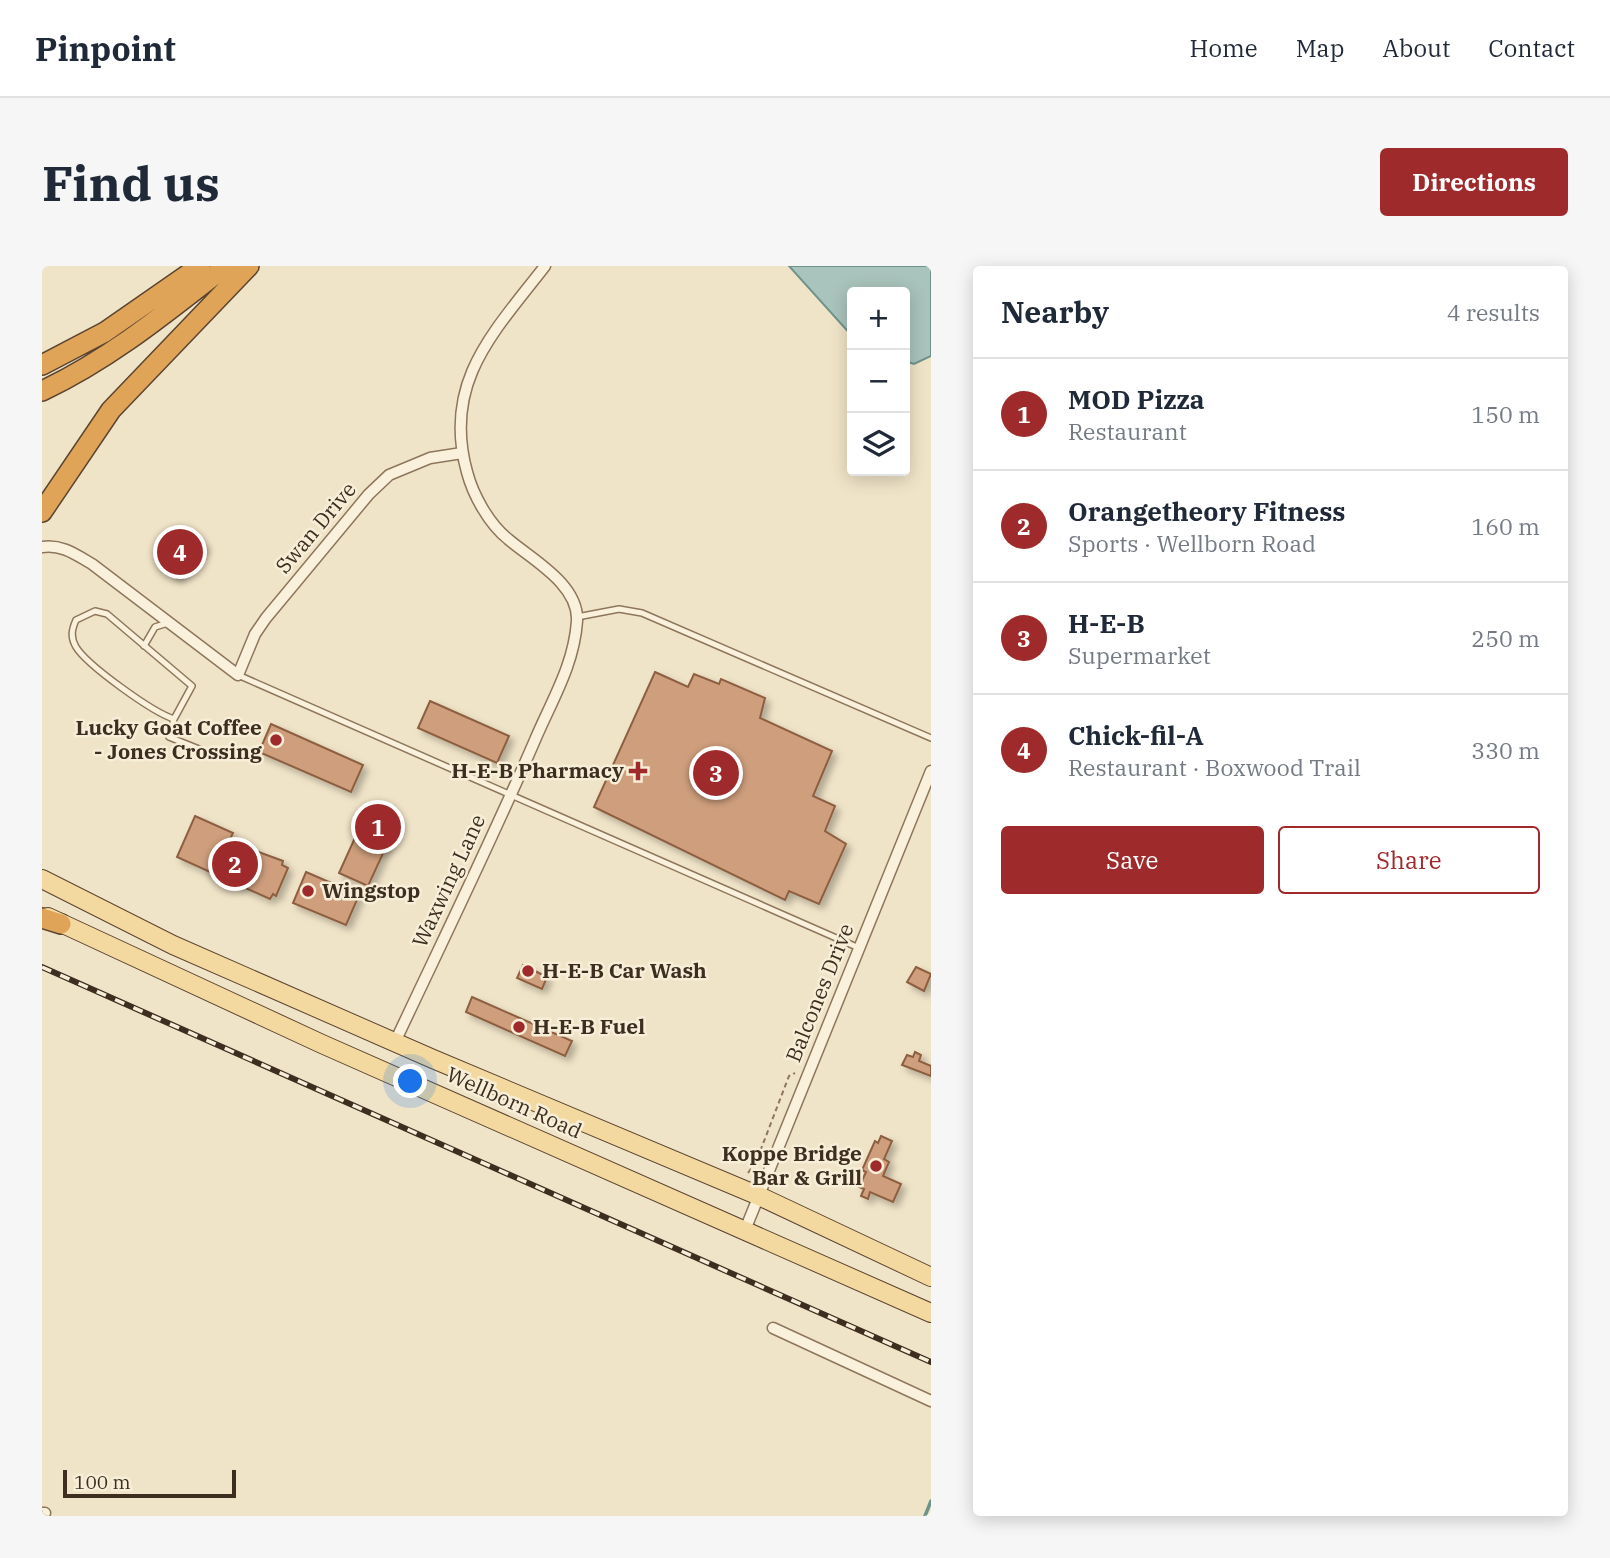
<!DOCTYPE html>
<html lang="en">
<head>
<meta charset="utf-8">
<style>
	:root { --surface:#fff; --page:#f6f6f7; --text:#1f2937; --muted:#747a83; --line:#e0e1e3; --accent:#9e2a2b }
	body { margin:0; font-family:"IBM Plex Serif",serif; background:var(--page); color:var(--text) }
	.controls { position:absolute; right:21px; top:21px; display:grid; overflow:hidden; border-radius:7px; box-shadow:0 4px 18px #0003 }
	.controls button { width:63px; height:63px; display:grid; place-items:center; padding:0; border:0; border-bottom:2px solid var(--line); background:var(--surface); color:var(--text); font:35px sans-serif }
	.scale { position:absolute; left:21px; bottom:18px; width:173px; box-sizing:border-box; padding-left:7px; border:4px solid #3d2e20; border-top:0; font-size:19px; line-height:24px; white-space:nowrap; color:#3d2e20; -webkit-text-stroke:5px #f7eed8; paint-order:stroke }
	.you { position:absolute; left:369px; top:816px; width:24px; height:24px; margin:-18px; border:5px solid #fff; border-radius:50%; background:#1a73e8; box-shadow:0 0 0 10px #1a73e833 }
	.badge { display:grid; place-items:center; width:46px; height:46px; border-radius:50%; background:var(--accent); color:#fff; font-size:23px; font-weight:700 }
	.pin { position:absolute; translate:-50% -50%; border:4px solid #fff; box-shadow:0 2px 7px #0006 }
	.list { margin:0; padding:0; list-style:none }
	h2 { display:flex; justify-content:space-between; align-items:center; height:91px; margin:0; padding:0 28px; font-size:30px }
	h2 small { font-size:23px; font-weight:400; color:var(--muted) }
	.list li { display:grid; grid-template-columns:46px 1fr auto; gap:21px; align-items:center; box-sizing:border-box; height:112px; padding:0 28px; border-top:2px solid var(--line) }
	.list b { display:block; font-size:26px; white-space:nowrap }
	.list p { margin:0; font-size:23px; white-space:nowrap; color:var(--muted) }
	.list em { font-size:23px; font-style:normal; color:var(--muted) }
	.actions { display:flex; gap:14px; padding:21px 28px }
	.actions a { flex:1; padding:16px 0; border:2px solid var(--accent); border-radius:7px; text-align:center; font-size:24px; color:var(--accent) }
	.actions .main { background:var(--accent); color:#fff }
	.icon { flex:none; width:38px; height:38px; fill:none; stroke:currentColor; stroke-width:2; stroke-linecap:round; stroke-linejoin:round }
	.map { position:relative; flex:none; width:889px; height:1250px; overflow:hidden; border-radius:7px }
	header { display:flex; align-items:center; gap:42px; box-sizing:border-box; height:98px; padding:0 35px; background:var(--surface); border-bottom:2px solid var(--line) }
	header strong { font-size:33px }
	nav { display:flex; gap:38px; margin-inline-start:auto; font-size:24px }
	.intro { display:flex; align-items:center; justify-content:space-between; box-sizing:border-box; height:168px; padding:0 42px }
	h1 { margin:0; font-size:49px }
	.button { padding:18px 32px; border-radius:7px; background:var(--accent); color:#fff; font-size:24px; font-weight:700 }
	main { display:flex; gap:42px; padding:0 42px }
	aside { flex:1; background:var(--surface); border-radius:7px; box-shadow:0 4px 18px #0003 }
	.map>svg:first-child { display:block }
	.water { fill:#a9c4bc; stroke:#6f938a; stroke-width:2 }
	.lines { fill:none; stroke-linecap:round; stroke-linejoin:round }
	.stream { stroke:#6f938a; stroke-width:3.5 }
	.building { fill:#cf9f7d; stroke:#8d5f41; stroke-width:2; filter:url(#shadow) }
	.lane-casing { stroke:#8d765c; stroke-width:8 }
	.street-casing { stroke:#8d765c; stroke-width:13 }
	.primary-casing { stroke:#5b4430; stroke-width:20 }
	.highway-casing { stroke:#5b4430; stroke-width:22 }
	.path { stroke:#8d765c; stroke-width:2; stroke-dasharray:5 3.5; stroke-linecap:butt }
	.lane { stroke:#faf1dc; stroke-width:5 }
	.street { stroke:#faf1dc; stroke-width:10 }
	.primary { stroke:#f3d9a0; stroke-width:18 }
	.highway { stroke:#e0a458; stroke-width:19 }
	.rail-casing { stroke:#3d2e20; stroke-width:6 }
	.rail { stroke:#f7eed8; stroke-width:3.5; stroke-dasharray:10; stroke-linecap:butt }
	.poi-dot { fill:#9e2a2b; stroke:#f7eed8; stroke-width:2.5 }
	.labels { text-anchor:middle; stroke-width:5; stroke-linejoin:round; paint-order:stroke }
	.street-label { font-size:21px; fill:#3d2e20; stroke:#f7eed8 }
	.poi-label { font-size:21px; font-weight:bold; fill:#3d2e20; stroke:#f7eed8; text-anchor:end }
</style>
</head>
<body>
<header>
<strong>Pinpoint</strong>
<nav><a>Home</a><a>Map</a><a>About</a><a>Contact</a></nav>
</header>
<div class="intro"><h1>Find us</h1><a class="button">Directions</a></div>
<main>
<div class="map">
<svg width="889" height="1250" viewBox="0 0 889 1250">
	<defs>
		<filter id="shadow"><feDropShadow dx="4.5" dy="4.5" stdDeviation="3.5" flood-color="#0004"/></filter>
	</defs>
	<rect width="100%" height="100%" fill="#f0e4c8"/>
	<path class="water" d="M747,0H889V90L872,98L863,95V26H810V70Z"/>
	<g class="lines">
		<path class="stream" d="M883,1250L889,1235"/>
	</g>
	<path class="building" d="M135,262L139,265L142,262L163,280L135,312L114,292Z
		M613,406L646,421L652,408L677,418L679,413L723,432L718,452L790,485L771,530L793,540L783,565L804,578L777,638L747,625L743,634L552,541Z
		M388,435L467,470L455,497L376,462Z
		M229,458L321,499L309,526L217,486Z
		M326,543L355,557L326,620L297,607Z
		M153,550L191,567L187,575L241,595L240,599L246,602L234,630L231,628L228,633L135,591Z
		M264,606L317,629L304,659L251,637Z
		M481,699L505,711L500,723L475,712Z
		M874,701L889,708L882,725L865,716Z
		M430,731L530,775L523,790L424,746Z
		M873,786L879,789L877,795L889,800V810L860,799L865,789L871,791Z
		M839,870L850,875L842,893L847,896L841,910L859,918L851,936L828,926L826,933L819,930L822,923L817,921L824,906L820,904L833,875L836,877Z"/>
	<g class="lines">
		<g class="lane-casing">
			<path id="lane" d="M535,351L577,343L600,347L889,472
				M102,380L113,361L126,357
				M196,409L817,682
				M132,453L150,420L65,348L53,345L34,354C30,363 28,371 34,381C45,399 110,446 132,453L127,471L162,485"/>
		</g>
		<g class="street-casing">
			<path id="street" d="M0,281C19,278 33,288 50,298L196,409L213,368L224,352L327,228L347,209L388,192L420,187
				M353,776C400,676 449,576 493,474C510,434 532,399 535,355C537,318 489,293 466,273C447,258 431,229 425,206C400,116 452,66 503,0
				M703,964L889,505
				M731,1062L889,1135
				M0,1247H3"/>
		</g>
		<g class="primary-casing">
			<path id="primary" d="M0,613L131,679L391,793L717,930L889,1011
				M6,651L280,778L889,1047"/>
		</g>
		<g class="highway-casing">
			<path id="highway" d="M0,99L63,66L158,0
				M0,125C68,93 125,46 184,0
				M0,246L69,144L207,0
				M0,652L19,658"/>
		</g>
		<path class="path" d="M706,907L714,896L747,810L753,807"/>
		<use href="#lane" class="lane"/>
		<use href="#street" class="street"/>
		<use href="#primary" class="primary"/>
		<use href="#highway" class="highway"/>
		<g class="rail-casing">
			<path id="rail" d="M0,701L889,1096"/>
		</g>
		<use href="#rail" class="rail"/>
	</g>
	<g class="poi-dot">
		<circle cx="234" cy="474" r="7"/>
		<path d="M592.5 494.5h7v7h7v7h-7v7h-7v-7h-7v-7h7z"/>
		<circle cx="266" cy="625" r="7"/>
		<circle cx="486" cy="705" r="7"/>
		<circle cx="477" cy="761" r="7"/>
		<circle cx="834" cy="900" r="7"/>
	</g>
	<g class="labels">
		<g class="street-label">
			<text transform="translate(274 262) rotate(-50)" y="7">Swan Drive</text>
			<text transform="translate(407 615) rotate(-65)" y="7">Waxwing Lane</text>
			<text transform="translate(778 727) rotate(-68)" y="7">Balcones Drive</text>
			<text transform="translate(472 837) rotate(24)" y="7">Wellborn Road</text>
		</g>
		<g class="poi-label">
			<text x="220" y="469">Lucky Goat Coffee<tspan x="220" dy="24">- Jones Crossing</tspan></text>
			<text x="582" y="512">H-E-B Pharmacy</text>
			<text x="280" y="632" text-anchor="start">Wingstop</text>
			<text x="500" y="712" text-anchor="start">H-E-B Car Wash</text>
			<text x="491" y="768" text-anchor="start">H-E-B Fuel</text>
			<text x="820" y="895">Koppe Bridge<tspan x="820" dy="24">Bar &amp; Grill</tspan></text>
		</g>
	</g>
</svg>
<div class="controls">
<button>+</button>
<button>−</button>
<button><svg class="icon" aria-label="layers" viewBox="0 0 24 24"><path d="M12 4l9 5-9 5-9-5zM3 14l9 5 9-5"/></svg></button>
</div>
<div class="scale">100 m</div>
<div class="you"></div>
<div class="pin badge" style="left:336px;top:561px">1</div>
<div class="pin badge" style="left:193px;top:598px">2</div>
<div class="pin badge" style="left:674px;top:507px">3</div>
<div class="pin badge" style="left:138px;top:286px">4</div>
</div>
<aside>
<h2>Nearby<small>4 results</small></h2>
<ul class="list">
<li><span class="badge">1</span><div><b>MOD Pizza</b><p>Restaurant</p></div><em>150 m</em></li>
<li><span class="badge">2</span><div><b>Orangetheory Fitness</b><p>Sports · Wellborn Road</p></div><em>160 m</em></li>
<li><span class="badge">3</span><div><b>H-E-B</b><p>Supermarket</p></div><em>250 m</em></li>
<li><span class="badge">4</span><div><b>Chick-fil-A</b><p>Restaurant · Boxwood Trail</p></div><em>330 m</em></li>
</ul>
<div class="actions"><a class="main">Save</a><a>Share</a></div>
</aside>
</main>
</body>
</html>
